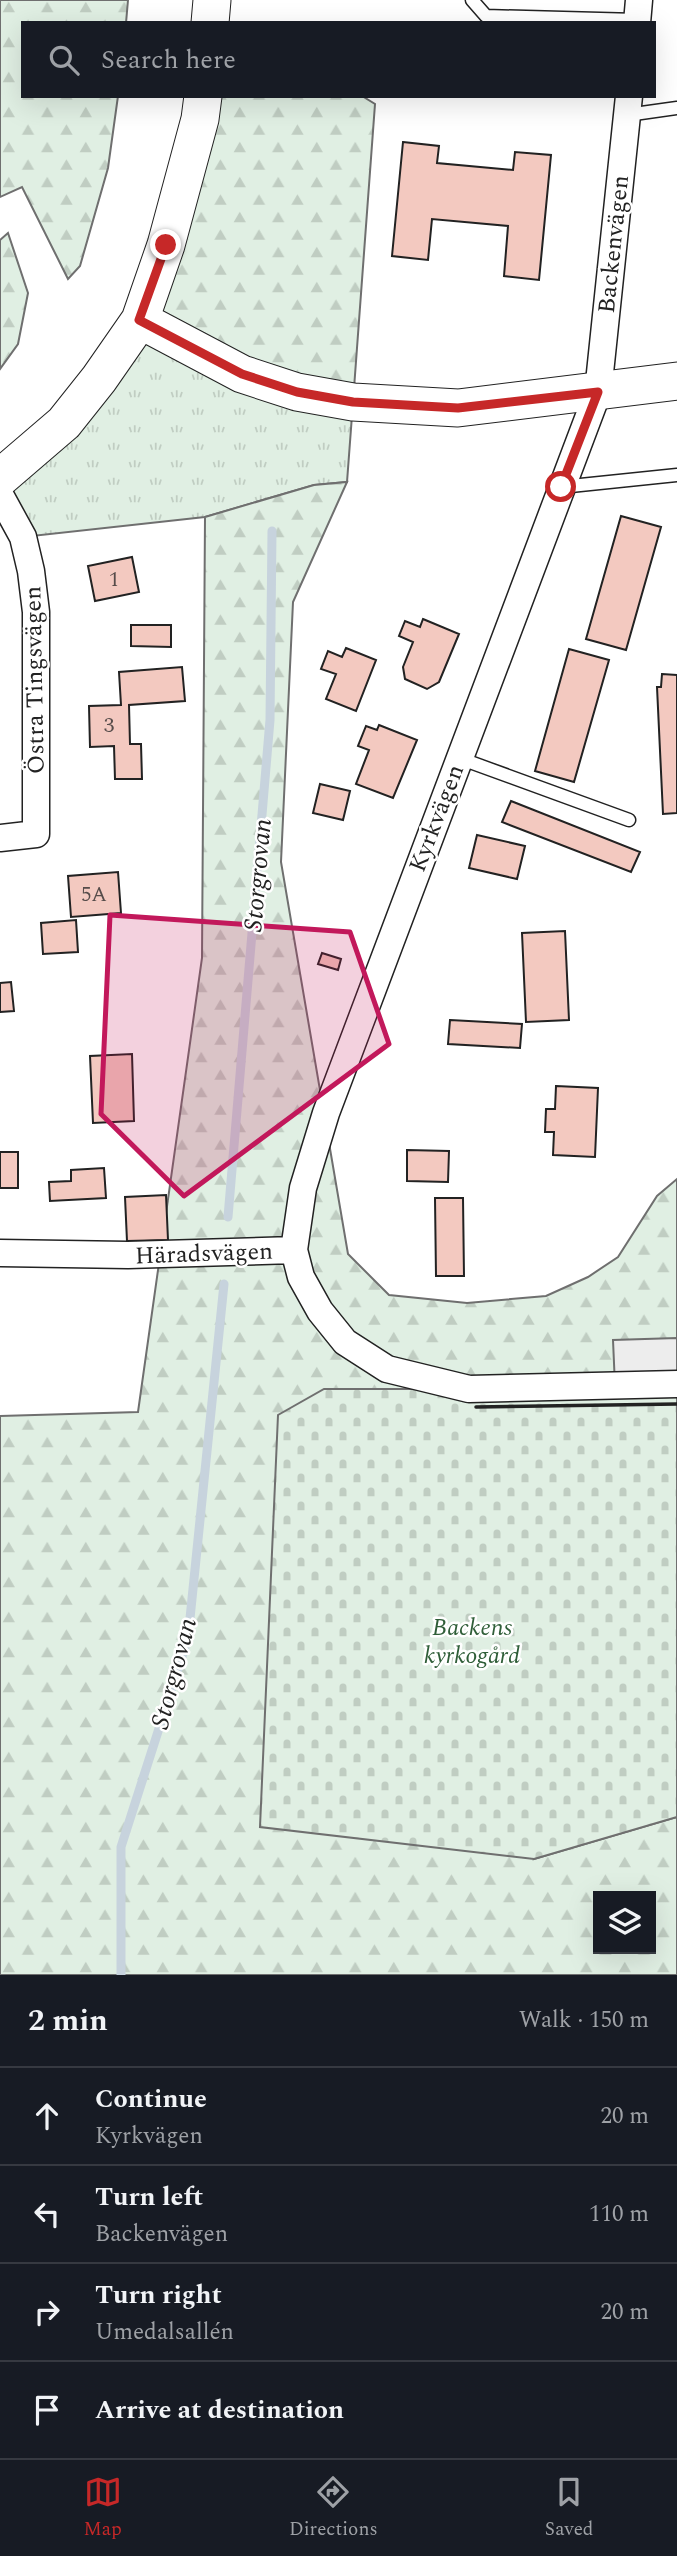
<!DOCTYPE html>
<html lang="en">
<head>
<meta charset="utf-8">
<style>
	:root { --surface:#171b24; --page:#242831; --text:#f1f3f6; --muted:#9ea1a6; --line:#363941; --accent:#c62828 }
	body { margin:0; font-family:Spectral,serif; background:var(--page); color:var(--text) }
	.controls { position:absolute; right:21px; bottom:21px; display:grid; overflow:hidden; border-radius:0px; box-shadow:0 7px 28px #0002 }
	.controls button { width:63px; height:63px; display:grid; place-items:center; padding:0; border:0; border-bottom:2px solid var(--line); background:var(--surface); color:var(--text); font:35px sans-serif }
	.stop { position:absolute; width:21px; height:21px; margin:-16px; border:5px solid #c62828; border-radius:50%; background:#fff }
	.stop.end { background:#c62828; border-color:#fff; box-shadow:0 2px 7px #0008 }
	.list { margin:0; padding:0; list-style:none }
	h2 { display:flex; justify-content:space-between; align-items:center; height:91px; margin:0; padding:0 28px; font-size:30px }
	h2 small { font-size:23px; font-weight:400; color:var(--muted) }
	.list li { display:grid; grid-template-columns:46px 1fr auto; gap:21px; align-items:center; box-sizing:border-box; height:98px; padding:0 28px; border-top:2px solid var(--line) }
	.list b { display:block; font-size:26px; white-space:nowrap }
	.list p { margin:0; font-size:23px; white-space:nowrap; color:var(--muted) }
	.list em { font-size:23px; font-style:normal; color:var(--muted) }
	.icon { flex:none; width:38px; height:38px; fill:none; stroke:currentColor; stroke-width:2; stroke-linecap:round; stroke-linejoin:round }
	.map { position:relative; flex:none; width:677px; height:1975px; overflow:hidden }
	.search { position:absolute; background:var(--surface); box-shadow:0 7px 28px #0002; left:21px; right:21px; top:21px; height:77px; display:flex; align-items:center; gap:18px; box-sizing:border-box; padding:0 24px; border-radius:0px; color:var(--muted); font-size:26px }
	.sheet { height:483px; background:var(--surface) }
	nav { display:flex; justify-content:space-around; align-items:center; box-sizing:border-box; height:98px; border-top:2px solid var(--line); background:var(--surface); font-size:19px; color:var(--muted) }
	nav a { display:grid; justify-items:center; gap:4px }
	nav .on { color:var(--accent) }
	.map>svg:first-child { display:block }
	.grass { fill:url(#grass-tufts); stroke:#6f6f6f; stroke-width:2 }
	.forest { fill:url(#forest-firs); stroke:#6f6f6f; stroke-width:2; fill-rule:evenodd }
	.cemetery { fill:url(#cemetery-stones); stroke:#6f6f6f; stroke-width:2 }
	.parking { fill:#ededed; stroke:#6f6f6f; stroke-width:2 }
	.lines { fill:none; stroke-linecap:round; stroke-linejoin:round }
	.stream { stroke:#c7d3dd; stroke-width:9 }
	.building { fill:#f3c9c0; stroke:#222; stroke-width:2 }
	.lane-casing { stroke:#222; stroke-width:15 }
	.street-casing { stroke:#222; stroke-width:29 }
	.secondary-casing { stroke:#222; stroke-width:39 }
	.lane { stroke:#fff; stroke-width:12 }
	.street { stroke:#fff; stroke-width:26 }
	.secondary { stroke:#fff; stroke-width:37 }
	.wall { stroke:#222; stroke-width:3.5 }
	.route { stroke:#c62828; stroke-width:9 }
	.marked { fill:#c2185b; fill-opacity:0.2; stroke:#c2185b; stroke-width:5; stroke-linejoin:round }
	.labels { text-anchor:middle; stroke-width:5; stroke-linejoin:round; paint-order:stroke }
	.number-label { font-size:21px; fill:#564c4a }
	.street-label { font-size:24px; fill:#222; stroke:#fff }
	.park-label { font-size:24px; font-style:italic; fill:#2f5e38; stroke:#fff }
	.water-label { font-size:26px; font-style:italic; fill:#222; stroke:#fff }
</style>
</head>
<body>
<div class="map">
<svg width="677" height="1975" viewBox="0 0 677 1975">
	<defs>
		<pattern id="grass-tufts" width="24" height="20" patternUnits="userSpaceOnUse" patternTransform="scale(1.75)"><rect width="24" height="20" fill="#e0efe3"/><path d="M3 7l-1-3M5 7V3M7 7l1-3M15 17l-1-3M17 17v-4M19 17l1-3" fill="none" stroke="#c0cdc2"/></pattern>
		<pattern id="forest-firs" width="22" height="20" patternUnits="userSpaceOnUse" patternTransform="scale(1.75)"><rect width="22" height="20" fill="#e0efe3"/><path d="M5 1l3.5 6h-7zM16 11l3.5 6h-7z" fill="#c0cdc2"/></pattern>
		<pattern id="cemetery-stones" width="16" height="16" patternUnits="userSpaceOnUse" patternTransform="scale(1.75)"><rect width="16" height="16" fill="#e0efe3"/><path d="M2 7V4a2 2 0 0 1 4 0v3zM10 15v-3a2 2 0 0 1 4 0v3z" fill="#c0cdc2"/></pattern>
	</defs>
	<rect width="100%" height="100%" fill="#fff"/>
	<path class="grass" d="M140,320L353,402L347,482L314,485L205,517L23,537L0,495Z"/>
	<path class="forest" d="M0,0H128L126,23H23V96H118L108,168L80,266L68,279L22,187L0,197Z
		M203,96H362L375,104L353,402L140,320Z
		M8,233L28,293L18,344L0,369V240Z
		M347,482L293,602L281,862L348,1254L389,1295L467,1303L546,1296L588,1277L618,1257L657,1196L677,1179V1384L534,1859L677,1817V1975H0V1416L138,1412L202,958L205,517L314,485ZM598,1896H651V1949H598Z"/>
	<path class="cemetery" d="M677,1384V1817L534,1859L260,1827L278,1415L324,1389H469Z"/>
	<path class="parking" d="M677,1338V1384L615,1386L613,1340Z"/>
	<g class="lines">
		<path class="stream" d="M228,1217L270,720L272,531
			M121,1975V1847L188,1638L224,1284"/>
	</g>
	<path class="building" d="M403,142L439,146L437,163L513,170L515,152L551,155L539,280L504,276L508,226L432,219L428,260L392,256Z
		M621,516L661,527L626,650L586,639Z
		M132,557L139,592L95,601L88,566Z
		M423,619L459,634L439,682L427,689L405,679L403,667L413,642L399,636L405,621L420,627Z
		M131,625H171V647L131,646Z
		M346,648L376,660L356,711L326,699L336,674L321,669L328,651L342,657Z
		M569,649L609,660L574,782L535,771Z
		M182,667L185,701L129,705L130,744H141L142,779H115L114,746L90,747L89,706L121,705L119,672Z
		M662,674L677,675V813L663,814L657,687H661Z
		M379,725L417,740L393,798L356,784L369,750L358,746L366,726L377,730Z
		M320,784L350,791L343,820L313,813Z
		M511,801L640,852L631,872L502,822Z
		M477,835L525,846L517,879L469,868Z
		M118,872L121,913L71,917L68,876Z
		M76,920L78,952L43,954L41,923Z
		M565,931L569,1020L526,1022L522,933Z
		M322,953L341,959L338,970L318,964Z
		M11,982L14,1011L0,1012V983Z
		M450,1020L522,1024L520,1048L448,1044Z
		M132,1054L134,1121L93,1123L90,1056Z
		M556,1086L598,1088L595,1157L553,1155L554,1132H545L546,1109H555Z
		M407,1150L449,1151L448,1182L407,1181Z
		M0,1152H18V1188H0Z
		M104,1168L106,1198L50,1201L49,1182L71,1181V1170Z
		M166,1195L168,1240L127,1241L125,1197Z
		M435,1198H463L464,1276H436Z"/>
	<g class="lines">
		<g class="lane-casing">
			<path id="lane" d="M472,0L486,16L637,20
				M627,115L677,108
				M561,487L677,475
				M459,758L629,820"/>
		</g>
		<g class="street-casing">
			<path id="street" d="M637,23L639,0
				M0,495L23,537L31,571L36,612V834L0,838
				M294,1250L303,1188L326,1113L598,392L629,96
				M0,1253L128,1255L294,1250L301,1277L320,1311L345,1342L387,1369L469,1389L677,1384"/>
		</g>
		<g class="secondary-casing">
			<path id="secondary" d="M210,23L212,0
				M140,320L242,374L297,392L353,402L458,408L677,381
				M0,478L64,423L99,379L140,320L166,245L200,119L203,96"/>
		</g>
		<use href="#lane" class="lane"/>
		<use href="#street" class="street"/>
		<use href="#secondary" class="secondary"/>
		<path class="wall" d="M476,1407L677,1404"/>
	</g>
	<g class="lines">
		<path class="route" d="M166,245L139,320L242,374L297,392L353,402L458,408L598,392L561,487"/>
	</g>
	<path class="marked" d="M110,915L350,932L389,1044L184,1196L101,1114Z"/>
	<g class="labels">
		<g class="number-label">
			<text x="114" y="586">1</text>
			<text x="109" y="732">3</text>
			<text x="94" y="901">5A</text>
		</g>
		<g class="street-label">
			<text transform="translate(613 244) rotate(-84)" y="8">Backenvägen</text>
			<text transform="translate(34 680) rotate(-91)" y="8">Östra Tingsvägen</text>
			<text transform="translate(436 818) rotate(-69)" y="8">Kyrkvägen</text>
			<text transform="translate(204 1253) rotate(-2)" y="8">Häradsvägen</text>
		</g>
		<g class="park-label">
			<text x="472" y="1635">Backens<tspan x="472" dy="28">kyrkogård</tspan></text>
		</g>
		<g class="water-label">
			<text transform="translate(257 875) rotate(-85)" y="9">Storgrovan</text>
			<text transform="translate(173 1673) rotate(-75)" y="9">Storgrovan</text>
		</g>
	</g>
</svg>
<div class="controls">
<button><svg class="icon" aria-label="layers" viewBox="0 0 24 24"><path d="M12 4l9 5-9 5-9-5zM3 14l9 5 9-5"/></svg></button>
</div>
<div class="stop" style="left:561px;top:487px"></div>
<div class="stop end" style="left:166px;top:245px"></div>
<div class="search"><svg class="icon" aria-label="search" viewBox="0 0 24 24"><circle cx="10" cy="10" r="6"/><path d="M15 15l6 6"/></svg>Search here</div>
</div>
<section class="sheet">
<h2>2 min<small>Walk · 150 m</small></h2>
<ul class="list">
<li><svg class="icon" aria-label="ahead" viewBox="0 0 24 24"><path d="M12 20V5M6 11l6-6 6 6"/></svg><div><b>Continue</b><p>Kyrkvägen</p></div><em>20 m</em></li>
<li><svg class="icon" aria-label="left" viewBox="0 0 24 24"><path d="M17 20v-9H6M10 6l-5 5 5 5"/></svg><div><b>Turn left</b><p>Backenvägen</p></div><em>110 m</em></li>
<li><svg class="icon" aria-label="right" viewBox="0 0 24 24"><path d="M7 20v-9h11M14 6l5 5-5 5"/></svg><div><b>Turn right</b><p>Umedalsallén</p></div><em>20 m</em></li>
<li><svg class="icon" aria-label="arrive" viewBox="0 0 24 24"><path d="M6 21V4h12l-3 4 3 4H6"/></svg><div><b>Arrive at destination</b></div></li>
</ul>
</section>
<nav>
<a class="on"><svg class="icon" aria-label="map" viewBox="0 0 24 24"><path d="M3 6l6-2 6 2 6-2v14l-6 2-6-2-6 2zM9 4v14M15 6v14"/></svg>Map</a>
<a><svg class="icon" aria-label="directions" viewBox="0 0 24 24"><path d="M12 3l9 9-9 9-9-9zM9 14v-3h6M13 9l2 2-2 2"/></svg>Directions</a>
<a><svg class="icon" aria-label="saved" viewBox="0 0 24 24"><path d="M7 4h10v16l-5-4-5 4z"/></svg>Saved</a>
</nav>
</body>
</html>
